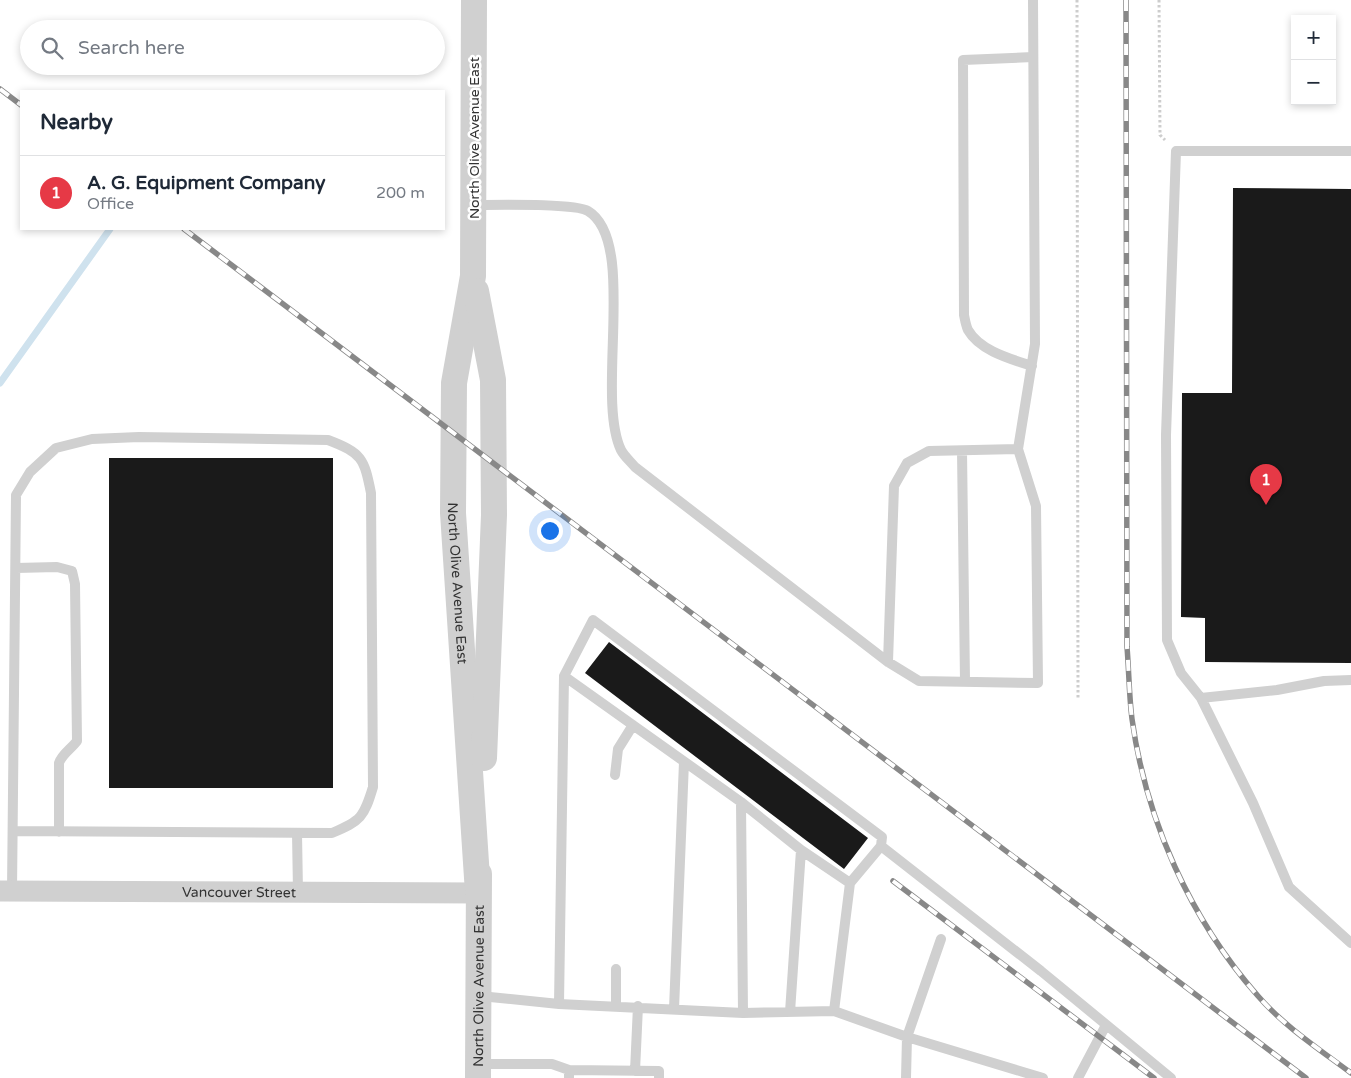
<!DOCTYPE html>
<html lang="en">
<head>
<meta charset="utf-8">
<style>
	:root { --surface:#fff; --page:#f2f2f3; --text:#1f2937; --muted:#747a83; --line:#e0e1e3; --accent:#e63946 }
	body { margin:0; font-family:"Varela Round",sans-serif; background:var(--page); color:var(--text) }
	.controls { position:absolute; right:15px; top:15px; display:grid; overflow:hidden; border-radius:0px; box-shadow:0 2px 8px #0003 }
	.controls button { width:45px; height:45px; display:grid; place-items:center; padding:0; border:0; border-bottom:1px solid var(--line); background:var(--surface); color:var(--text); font:25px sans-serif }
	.you { position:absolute; left:549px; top:530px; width:18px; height:18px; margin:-12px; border:4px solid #fff; border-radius:50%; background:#1a73e8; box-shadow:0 0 0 8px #1a73e833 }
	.badge { display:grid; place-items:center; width:32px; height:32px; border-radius:50%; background:var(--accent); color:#fff; font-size:16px; font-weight:700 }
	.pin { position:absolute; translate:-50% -41px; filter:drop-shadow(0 1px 2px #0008) }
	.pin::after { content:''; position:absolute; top:26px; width:18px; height:15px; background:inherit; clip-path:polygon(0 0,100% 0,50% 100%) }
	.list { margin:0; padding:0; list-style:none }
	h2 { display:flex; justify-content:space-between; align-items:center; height:65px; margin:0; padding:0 20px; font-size:21px }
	h2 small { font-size:16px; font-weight:400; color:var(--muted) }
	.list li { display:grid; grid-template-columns:32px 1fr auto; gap:15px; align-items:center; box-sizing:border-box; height:75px; padding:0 20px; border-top:1px solid var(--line) }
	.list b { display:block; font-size:19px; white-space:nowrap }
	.list p { margin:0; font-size:16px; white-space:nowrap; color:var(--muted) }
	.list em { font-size:16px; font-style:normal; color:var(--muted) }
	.icon { flex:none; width:28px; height:28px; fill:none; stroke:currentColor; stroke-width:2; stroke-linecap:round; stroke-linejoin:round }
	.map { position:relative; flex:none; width:1351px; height:1078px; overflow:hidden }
	.search { position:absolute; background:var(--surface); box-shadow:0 2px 8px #0003; left:20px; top:20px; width:425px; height:55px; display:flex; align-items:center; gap:12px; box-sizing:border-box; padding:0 18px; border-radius:28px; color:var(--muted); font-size:19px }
	.panel { position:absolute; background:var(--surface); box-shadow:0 2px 8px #0003; left:20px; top:90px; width:425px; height:140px; border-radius:0px }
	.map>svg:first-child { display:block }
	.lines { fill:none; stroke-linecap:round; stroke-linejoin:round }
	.stream { stroke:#cfe2ee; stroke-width:7 }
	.building { fill:#1a1a1a }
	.path { stroke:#cdcdcd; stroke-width:3; stroke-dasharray:2.5 2.5; stroke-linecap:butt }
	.service { stroke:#d0d0d0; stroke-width:10 }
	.minor { stroke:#d0d0d0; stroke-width:21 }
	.tertiary { stroke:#d0d0d0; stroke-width:26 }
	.rail-casing { stroke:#888; stroke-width:5.5 }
	.rail { stroke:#fff; stroke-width:4; stroke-dasharray:11; stroke-linecap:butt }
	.labels { text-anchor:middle; stroke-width:5; stroke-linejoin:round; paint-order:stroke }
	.street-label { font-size:14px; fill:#333; stroke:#fff }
</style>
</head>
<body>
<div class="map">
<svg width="1351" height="1078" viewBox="0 0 1351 1078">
	<rect width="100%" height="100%" fill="#fff"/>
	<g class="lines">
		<path class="stream" d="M0,383L110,229"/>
	</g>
	<path class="building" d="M1233,188L1351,189V663L1205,662V618L1181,617L1182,393H1232Z
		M109,458H333V788H109Z
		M609,642L868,838L844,869L585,673Z"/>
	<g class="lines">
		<path class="path" d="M1077,0L1078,698
			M1159,0L1160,135L1165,140"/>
		<path class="service" d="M1351,151H1176L1166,435L1167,640L1181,673L1201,698L1277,690L1324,681L1351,680
			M474,205C494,205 575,203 588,211C638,241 595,395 621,450C624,456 631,462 635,467L888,662L919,681L1038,683L1036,506L1018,449L1035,344L1033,0
			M1032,366C1011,359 980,351 968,330C966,326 965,320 964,315L963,60L1033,57
			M962,451L965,681
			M16,568L57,567L72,571L75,584L77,741C71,749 62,754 59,763V832
			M888,662L894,486L907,463L929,451L1018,449
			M564,676L593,620L882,837L881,846
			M1201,698L1253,803L1289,887L1351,943
			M615,775L618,749L633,725
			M741,802L743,1013
			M297,833L298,892
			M12,891L16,495L30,472L56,448L92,439L139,437L328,440C362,453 364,458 371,493L373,787C364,817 361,821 332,833L13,831
			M616,969V1007
			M480,996L559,1004L743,1013L834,1011L850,883L881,846L1041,971L1171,1078
			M559,1004L564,676L741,802L801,850L850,883
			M674,1009L684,762
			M834,1011L907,1037L1043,1078
			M790,1012L801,850
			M478,1064H552L569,1070V1078
			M569,1070L659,1071V1078
			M635,1071L638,1006
			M906,1078L907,1037L941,939
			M1078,1078L1106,1025"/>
		<path class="minor" id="s1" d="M0,891L478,893"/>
		<g class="tertiary">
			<path id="s2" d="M474,0L473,276L454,383L453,513L478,893"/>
			<path d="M476,291L493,380L494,515L484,758"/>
			<path id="s3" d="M478,1078L479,874"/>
		</g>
		<g class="rail-casing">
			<path id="rail" d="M1126,0L1127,647C1129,671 1129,696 1132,719C1146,820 1190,919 1258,996C1284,1026 1319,1049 1351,1073
				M0,89L21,105
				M184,229L1306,1078
				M893,881L1154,1078"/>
		</g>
		<use href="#rail" class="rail"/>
	</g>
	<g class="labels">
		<g class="street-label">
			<text transform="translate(474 138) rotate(-90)" y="5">North Olive Avenue East</text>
			<text dy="5" stroke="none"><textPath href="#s2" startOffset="585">North Olive Avenue East</textPath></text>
			<text dy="5" stroke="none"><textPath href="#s1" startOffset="239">Vancouver Street</textPath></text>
			<text dy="5" stroke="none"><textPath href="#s3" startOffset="92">North Olive Avenue East</textPath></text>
		</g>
	</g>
</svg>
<div class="controls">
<button>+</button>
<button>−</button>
</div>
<div class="you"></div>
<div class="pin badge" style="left:1266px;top:505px">1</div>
<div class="search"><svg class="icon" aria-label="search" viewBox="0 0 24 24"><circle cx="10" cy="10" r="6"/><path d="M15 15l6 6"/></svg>Search here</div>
<section class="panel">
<h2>Nearby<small></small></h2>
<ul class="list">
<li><span class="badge">1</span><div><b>A. G. Equipment Company</b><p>Office</p></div><em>200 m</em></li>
</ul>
</section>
</div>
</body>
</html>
